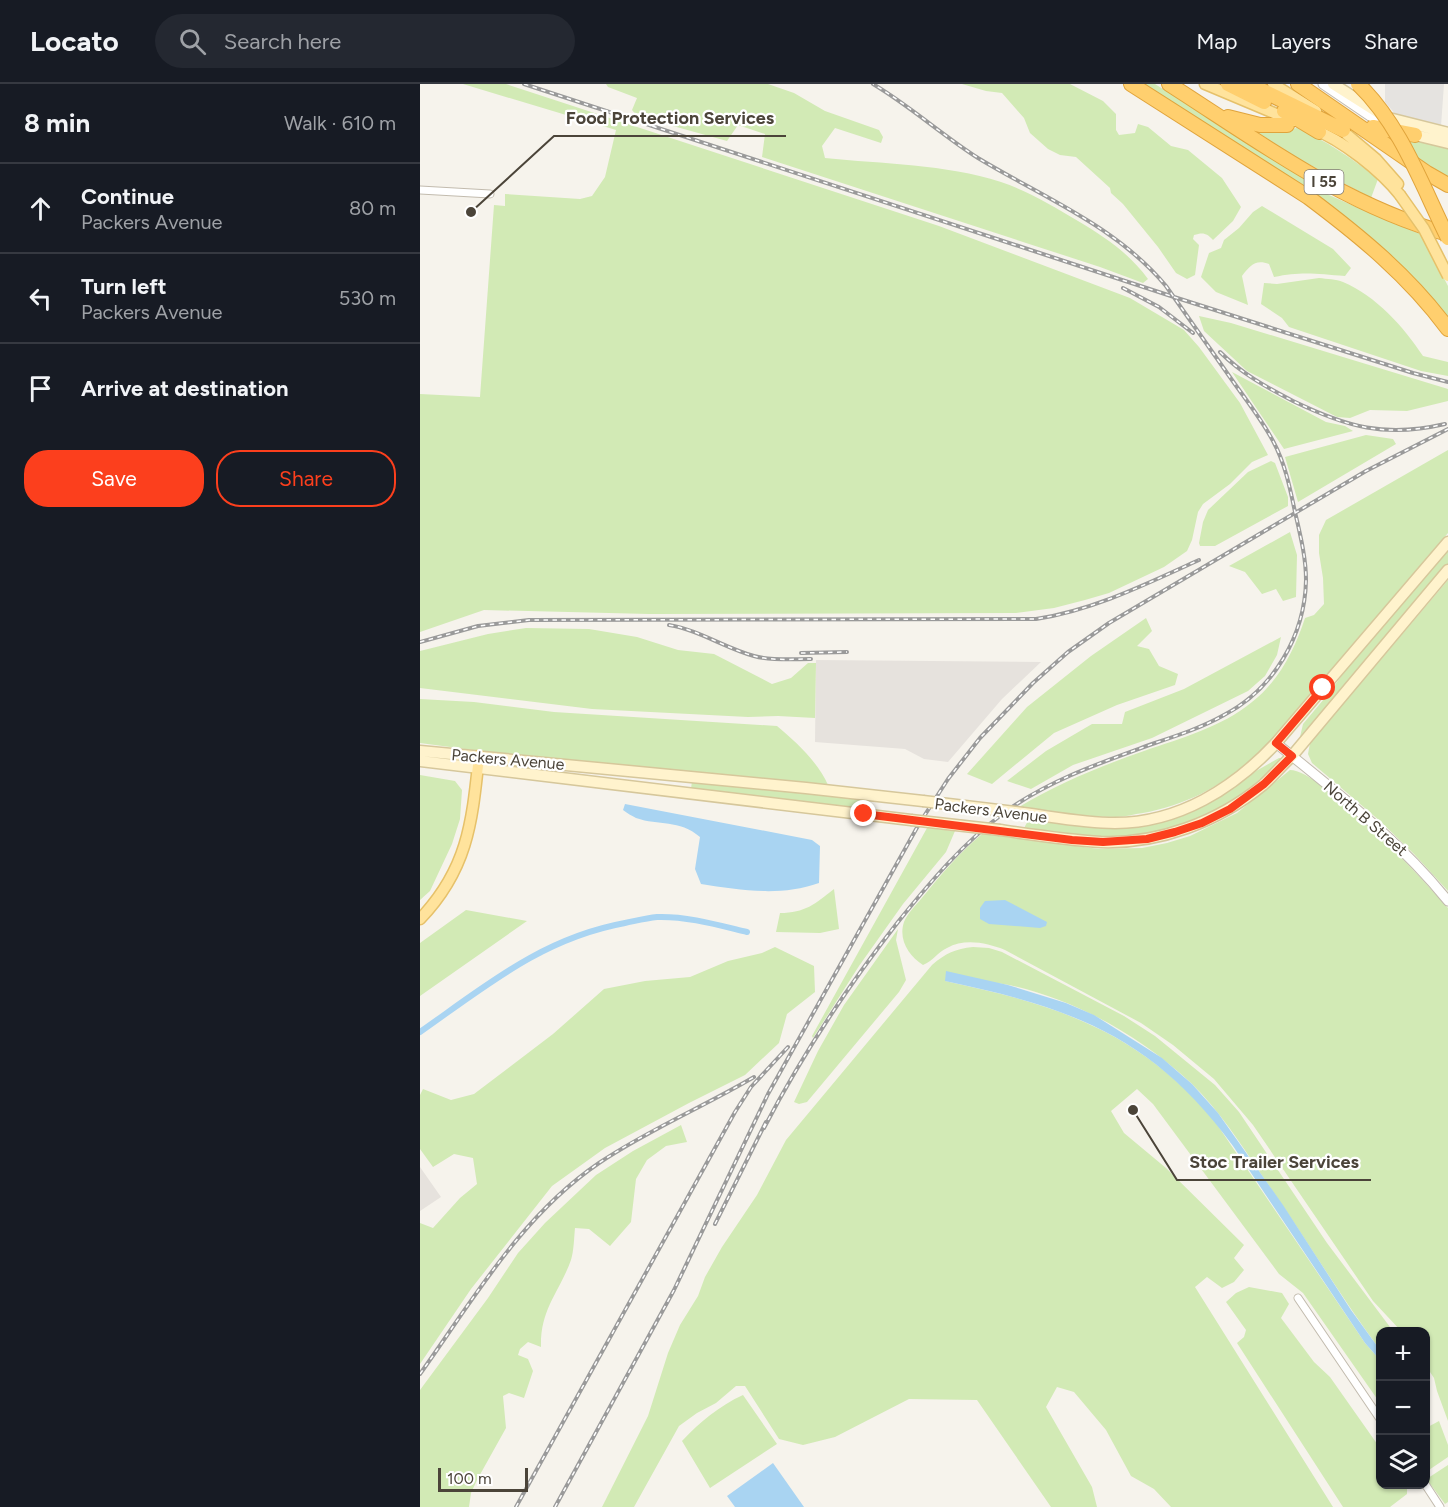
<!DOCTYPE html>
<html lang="en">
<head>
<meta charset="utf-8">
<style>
	:root { --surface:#171b24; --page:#242831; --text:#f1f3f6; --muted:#9ea1a6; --line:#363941; --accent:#fc3f1d }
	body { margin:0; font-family:Figtree,sans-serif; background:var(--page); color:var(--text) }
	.controls { position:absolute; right:18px; bottom:18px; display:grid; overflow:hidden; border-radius:12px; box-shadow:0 2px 4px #0004 }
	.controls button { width:54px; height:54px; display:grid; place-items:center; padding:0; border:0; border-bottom:2px solid var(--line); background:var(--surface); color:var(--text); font:30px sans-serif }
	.scale { position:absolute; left:18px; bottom:15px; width:90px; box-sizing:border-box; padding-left:6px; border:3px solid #4b4439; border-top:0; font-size:16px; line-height:21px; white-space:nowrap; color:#4b4439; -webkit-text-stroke:4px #fff; paint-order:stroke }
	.stop { position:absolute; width:18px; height:18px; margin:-14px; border:4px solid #fc3f1d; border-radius:50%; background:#fff }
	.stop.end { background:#fc3f1d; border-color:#fff; box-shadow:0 2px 6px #0008 }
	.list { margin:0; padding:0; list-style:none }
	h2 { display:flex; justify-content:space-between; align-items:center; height:78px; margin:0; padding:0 24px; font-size:26px }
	h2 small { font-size:20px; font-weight:400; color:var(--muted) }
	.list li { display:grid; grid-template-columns:39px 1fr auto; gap:18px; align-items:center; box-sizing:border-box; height:90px; padding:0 24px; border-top:2px solid var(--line) }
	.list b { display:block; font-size:22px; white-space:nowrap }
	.list p { margin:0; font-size:20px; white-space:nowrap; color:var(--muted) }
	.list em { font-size:20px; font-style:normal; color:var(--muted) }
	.actions { display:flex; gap:12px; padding:18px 24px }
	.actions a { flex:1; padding:14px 0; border:2px solid var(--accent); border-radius:24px; text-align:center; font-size:21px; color:var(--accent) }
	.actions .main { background:var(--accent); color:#fff }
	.icon { flex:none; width:33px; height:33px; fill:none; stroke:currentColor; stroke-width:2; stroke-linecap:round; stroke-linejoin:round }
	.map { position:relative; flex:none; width:1028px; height:1423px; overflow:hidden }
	header { display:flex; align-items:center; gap:36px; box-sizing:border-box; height:84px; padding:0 30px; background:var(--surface); border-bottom:2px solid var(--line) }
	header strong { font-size:28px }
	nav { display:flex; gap:33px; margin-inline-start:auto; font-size:21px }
	.search { width:420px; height:54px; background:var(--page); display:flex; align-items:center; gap:15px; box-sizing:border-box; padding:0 21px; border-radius:33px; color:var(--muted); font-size:22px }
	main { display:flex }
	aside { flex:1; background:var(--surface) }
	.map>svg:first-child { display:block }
	.industrial { fill:#e6e2dd }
	.green { fill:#d2eab5 }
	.parking { fill:#e5e3e0 }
	.water { fill:#a9d4f2 }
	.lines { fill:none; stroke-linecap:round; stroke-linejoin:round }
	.canal { stroke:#a9d4f2; stroke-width:6 }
	.minor-casing { stroke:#c2bbae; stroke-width:9 }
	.tertiary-casing { stroke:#c2bbae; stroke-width:11 }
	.secondary-casing { stroke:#d6c79b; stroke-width:13 }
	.primary-casing { stroke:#e6c16a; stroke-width:13 }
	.motorway-casing { stroke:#e0a43c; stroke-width:16 }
	.minor { stroke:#fff; stroke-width:7 }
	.tertiary { stroke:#fff; stroke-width:9 }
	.secondary { stroke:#fff3cd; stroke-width:10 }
	.primary { stroke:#ffe39c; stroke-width:10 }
	.motorway { stroke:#ffcf6e; stroke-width:14 }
	.rail-casing { stroke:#9a9a9a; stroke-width:4 }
	.rail { stroke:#fff; stroke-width:1.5; stroke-dasharray:4.5; stroke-linecap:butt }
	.secondary-bridge-casing { stroke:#d6c79b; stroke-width:13; stroke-linecap:butt }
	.primary-bridge-casing { stroke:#e6c16a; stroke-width:13; stroke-linecap:butt }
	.motorway-bridge-casing { stroke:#e0a43c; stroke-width:16; stroke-linecap:butt }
	.secondary-bridge { stroke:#fff3cd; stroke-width:10 }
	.primary-bridge { stroke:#ffe39c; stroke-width:10 }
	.motorway-bridge { stroke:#ffcf6e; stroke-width:14 }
	.route { stroke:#fc3f1d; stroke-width:8 }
	.labels { text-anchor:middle; stroke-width:4.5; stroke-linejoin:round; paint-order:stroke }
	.shield { fill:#fff; stroke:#817c74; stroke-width:1.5 }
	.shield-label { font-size:15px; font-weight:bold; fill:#4b4439 }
	.street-label { font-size:16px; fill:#4b4439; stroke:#fff }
	.leader { fill:none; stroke:#4b4439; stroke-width:2 }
	.callout-dot { fill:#4b4439; stroke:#fff; stroke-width:2 }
	.callout-label { font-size:18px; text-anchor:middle; font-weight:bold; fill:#4b4439; stroke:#fff; stroke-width:4.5; stroke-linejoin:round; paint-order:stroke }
</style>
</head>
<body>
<header>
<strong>Locato</strong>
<div class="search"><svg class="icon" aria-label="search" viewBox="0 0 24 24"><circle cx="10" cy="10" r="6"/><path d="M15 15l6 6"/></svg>Search here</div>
<nav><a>Map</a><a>Layers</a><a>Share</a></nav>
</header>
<main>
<aside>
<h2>8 min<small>Walk · 610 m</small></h2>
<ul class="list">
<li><svg class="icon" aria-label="ahead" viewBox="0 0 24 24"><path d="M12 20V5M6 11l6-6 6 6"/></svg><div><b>Continue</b><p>Packers Avenue</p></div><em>80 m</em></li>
<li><svg class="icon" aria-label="left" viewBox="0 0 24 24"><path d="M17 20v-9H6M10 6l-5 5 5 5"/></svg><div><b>Turn left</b><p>Packers Avenue</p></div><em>530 m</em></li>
<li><svg class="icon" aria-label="arrive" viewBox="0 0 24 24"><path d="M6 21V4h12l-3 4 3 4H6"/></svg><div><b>Arrive at destination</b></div></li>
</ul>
<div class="actions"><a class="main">Save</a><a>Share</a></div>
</aside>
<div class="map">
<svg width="1028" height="1423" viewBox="0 0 1028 1423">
	<rect width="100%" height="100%" fill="#f6f3ec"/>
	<path class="industrial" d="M396,576L621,578L582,615L528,678L504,675L485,665L395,658Z
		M0,1083L21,1113L0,1127Z"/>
	<path class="green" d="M43,0H86L519,142L710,214L764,246L779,263L820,319L848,371L832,378L810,400L783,420L778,428L772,456L767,467L744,483L689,509L665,516L634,524L596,529L229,530L64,526L0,548V310L60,313L74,121L85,122V110L160,115L172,112L185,93L196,46Z
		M186,0H348L374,9L405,27L459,46L463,53L461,59L415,44L402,62L405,74C463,80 525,80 581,98C608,107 633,122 658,137C685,153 709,169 728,195L723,199L680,183L342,73L345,50L318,41L307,57L217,32L212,26L217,14L188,3Z
		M542,0H650L683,17L696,30V46L699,51L715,49L718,40L728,43L751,62L768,66L802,94L821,123L813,137L793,156C787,149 783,148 774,151L773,155L779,161L775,191L767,195L756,189L738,163L703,120L691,109L690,104L656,73L640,71L628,65L610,49L604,34L582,9L566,7Z
		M719,0H735L909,111L975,140L1001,150L1028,202V239L981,184Z
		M877,44C907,57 933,75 958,95L951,114L881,76L835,47L852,48Z
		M982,52L1028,64V93L991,70Z
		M842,122L913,165L931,184L925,192C898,190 882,187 854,193L849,180C835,175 830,182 822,192L828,221L796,208L781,193L789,169L801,164L804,156L819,144L833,128Z
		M899,194C907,195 916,195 923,198C956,212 983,242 1003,272L1028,278V292L1001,287L869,243L862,234L841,220L844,199L857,200Z
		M779,232L811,239L1028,305V317L987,327L950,326L930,334L917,333L827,287L784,247Z
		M812,288L906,338L925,342L933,347L864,365Z
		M946,351L973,355L976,360L878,418L865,373Z
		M1028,366V449L850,658C813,695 776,719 723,729C714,730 705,733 696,733C664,733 631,727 599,723C639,699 681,682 724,667C761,654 802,643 832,618C859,597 875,565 885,534L894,531L904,520L903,494L899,469V451L906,436Z
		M851,377L855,379L868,413V422L795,462H780L779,459L783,438L788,426L828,388Z
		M870,448L877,471L876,513L863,517L856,505L842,510L825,488L809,482Z
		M1028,465V480L880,653L883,640L909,609L937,571Z
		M1028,496V807L994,770L960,737L892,679L888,670L890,659Z
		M726,534L732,547L717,562L729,565L739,582L758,590L755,601L697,621L634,649L572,700L547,690L607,623L671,572Z
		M106,544L169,545L217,553L258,566L294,570L352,600L371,594L388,579H396L395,634L358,632L328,633L172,625L0,604V567L68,550Z
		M861,553L857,571L845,592L828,607L732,654L653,681L611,705L587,697L626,667L672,640H702L705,628L764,605Z
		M0,615L54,618L134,628L357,642C375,657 398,678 408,701L143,678L0,659Z
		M859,674H862L859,678C813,723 758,753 691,753C662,753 633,748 604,744L609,735L682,742L772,726L799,713L836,687Z
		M870,686C902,686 1005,797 1028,824V1337L1017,1307L1014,1294L1006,1282V1248L981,1247L953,1217L833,1041L794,995L753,961L721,939L585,866C567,859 545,854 527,864C518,868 513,877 503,881C489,872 478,856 484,838C487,830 496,821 501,815C520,792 539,769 562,750L679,765L722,764L747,759L770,752L817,729Z
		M0,691L35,697L42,706L40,735L32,760L10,807L0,816Z
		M272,697L442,716L443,725L271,705Z
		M507,744L535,747L526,768L483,820L439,882L393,954L392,952Z
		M414,805L419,845L400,849L356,848L360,829C385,829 395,820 414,805Z
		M46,826L107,837L0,912V859Z
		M478,845L476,856L486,896L479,908L387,1018L379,1020L374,1018L398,967L424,921Z
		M355,863L394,882L395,908L367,930L359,959L325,991L269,1019L185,1064L132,1102L51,1205L0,1280V1139L13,1144L40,1114L57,1100L53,1074L34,1070L13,1083L0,1065V1011L3,1005L31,1016L54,1010L133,950L184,905L225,897L270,893L308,877L342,869Z
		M553,863L569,864L582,868L704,932L735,952L795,1001L819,1028L907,1159L973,1247L960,1248V1266C919,1210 883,1150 843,1093C821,1060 799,1026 771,999C720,952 657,916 589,901C569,897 546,899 525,897C618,917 695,938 766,1006C776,1015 785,1026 794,1036L945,1259L960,1276V1319L883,1209L859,1190L733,1020L717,1005L691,1027L704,1049L746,1084L824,1161L814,1174L824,1186L814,1198L802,1204L787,1193L775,1203L913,1423H751L734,1405L711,1392L686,1346L654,1308L637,1303L626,1323L672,1403L677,1423H631L557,1316L489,1315L415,1353L383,1361L359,1355L325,1302H316L296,1319L277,1329L259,1342L214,1423H182L228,1332L248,1269L260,1241L278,1212L285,1193L302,1163L337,1111L366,1056L512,881C526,869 535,865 553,863Z
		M261,1041L267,1058L246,1062L227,1076L216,1095L211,1138L190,1162L169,1145L155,1144C154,1154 154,1166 151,1176C139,1209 120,1225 121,1263L108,1258L100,1265L98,1271L108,1275L113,1287L104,1314L89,1309L83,1312L86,1344L57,1396L51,1409L49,1423H0V1306L68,1214L98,1169L125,1139L176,1091L213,1067Z
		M829,1203L862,1209L869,1220L861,1234L894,1278L910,1293L960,1364V1400L987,1401V1410L970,1423H923L817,1259L824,1253L826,1246L806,1218L816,1209Z
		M323,1311L357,1360L290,1404L262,1357C280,1338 299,1322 323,1311Z
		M1019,1337L1028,1361V1373L1006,1388V1344Z
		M1028,1381V1418L1025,1420L1008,1397V1394Z"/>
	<path class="parking" d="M965,0H1024L1021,42L977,32L965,18Z"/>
	<path class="water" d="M205,720L392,756L400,762L399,799C360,813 320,806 281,800L275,785L280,753C259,735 239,742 216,734C212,732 207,729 203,726Z
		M585,816L627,838L626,842L620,844L569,840L560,835V824L565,817Z
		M526,887L588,901L646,919L674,931L742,974L772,1000L798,1029L863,1121L931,1226L960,1266V1276L945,1259L813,1062C733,953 653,924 525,897Z
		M353,1379L384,1423H315L307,1412Z"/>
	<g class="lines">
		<path class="canal" d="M0,948C67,901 123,854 205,839C215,837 226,834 237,833C267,832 298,841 327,848"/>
		<g class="minor-casing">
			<path id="minor" d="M0,106L70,110
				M878,1214L960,1335
				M1005,1400L1020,1423"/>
		</g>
		<g class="tertiary-casing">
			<path id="tertiary" d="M903,0L950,32L972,42
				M856,659C917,709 978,755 1028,817"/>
		</g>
		<g class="secondary-casing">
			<path id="secondary" d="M913,0L965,33L1028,49
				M995,51L1028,59
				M0,667L386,704L503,717
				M0,677L491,736
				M603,729C634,733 664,739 695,739C759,739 814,704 856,659L1028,458
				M580,746C614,751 647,756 681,758C739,760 798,738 843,701C853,692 862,681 872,672L1028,486"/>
		</g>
		<g class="primary-casing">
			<path id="primary" d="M785,0L873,37
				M853,0L896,27
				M918,43L956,75L978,100
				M893,45C922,56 961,87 980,111
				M0,835C48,785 52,738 59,672"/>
		</g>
		<g class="motorway-casing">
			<path id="motorway" d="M711,0L888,113C940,152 989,192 1028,245
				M749,0C838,57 925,122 1028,150
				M808,0L844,18
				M829,0L923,46
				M878,0L1007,89L1028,101
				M864,27L899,48
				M808,33L840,41H867
				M953,43L995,51"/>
		</g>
		<use href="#minor" class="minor"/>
		<use href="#tertiary" class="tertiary"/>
		<use href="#secondary" class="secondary"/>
		<use href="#primary" class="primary"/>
		<use href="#motorway" class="motorway"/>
		<g class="rail-casing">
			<path id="rail" d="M104,0L754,213L993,289L1028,298
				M703,204L739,223L773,249
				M800,268C821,289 846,303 873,317C927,343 965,354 1025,340
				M249,541C279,546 305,564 334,572C352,577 373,575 391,575
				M0,558L58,542L109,536L616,535C674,526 726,500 779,476
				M381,569L427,568
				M344,1044C382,971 427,903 478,838C511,797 543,759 585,728C631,695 683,678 735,659C759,651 783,643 804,631C854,605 885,551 886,496C886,473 880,450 875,428C870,404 865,379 853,357C842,336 826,316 812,296C790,265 768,233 746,202C696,142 624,114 558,74C522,51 490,22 453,0
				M295,1140L346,1038
				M0,1290C53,1216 101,1132 179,1079C228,1046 283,1023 334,993
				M96,1423L315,1028L331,1003L368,963
				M135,1423L254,1206L348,1010L499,740L528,695L560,654L613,599L648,568L689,539L946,387L1028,345"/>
		</g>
		<use href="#rail" class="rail"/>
		<g class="secondary-bridge-casing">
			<path id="secondary-bridge" d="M503,717L603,729
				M491,736L580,746"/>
		</g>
		<g class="primary-bridge-casing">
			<path id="primary-bridge" d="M980,111L1004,145L1028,192"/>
		</g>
		<g class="motorway-bridge-casing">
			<path id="motorway-bridge" d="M938,0C981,41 1002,102 1028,154"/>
		</g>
		<use href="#secondary-bridge" class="secondary-bridge"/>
		<use href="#primary-bridge" class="primary-bridge"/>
		<use href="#motorway-bridge" class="motorway-bridge"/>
	</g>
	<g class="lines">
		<path class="route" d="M444,730L652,756L683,758L727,755L755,748L782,739L810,725L844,700L872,672L856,659L903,604"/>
	</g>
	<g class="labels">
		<rect class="shield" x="884.5" y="86" width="39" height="24" rx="4.5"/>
		<g class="shield-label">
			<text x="904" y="103">I 55</text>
		</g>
		<g class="street-label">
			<text transform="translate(88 675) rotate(5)" y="6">Packers Avenue</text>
			<text transform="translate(571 726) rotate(7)" y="6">Packers Avenue</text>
			<text transform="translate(946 734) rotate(41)" y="6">North B Street</text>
		</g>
	</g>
	<path class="leader" d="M51 128L134 52H366M713 1026L757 1096H951"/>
	<g class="callout-dot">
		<circle cx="51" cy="128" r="6"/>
		<circle cx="713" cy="1026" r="6"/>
	</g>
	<g class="callout-label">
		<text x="250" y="40">Food Protection Services</text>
		<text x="854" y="1084">Stoc Trailer Services</text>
	</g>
</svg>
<div class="controls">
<button>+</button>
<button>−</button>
<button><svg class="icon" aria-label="layers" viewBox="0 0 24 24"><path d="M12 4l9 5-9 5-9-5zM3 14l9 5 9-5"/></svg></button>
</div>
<div class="scale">100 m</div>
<div class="stop" style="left:903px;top:604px"></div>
<div class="stop end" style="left:444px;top:730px"></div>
</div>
</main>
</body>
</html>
